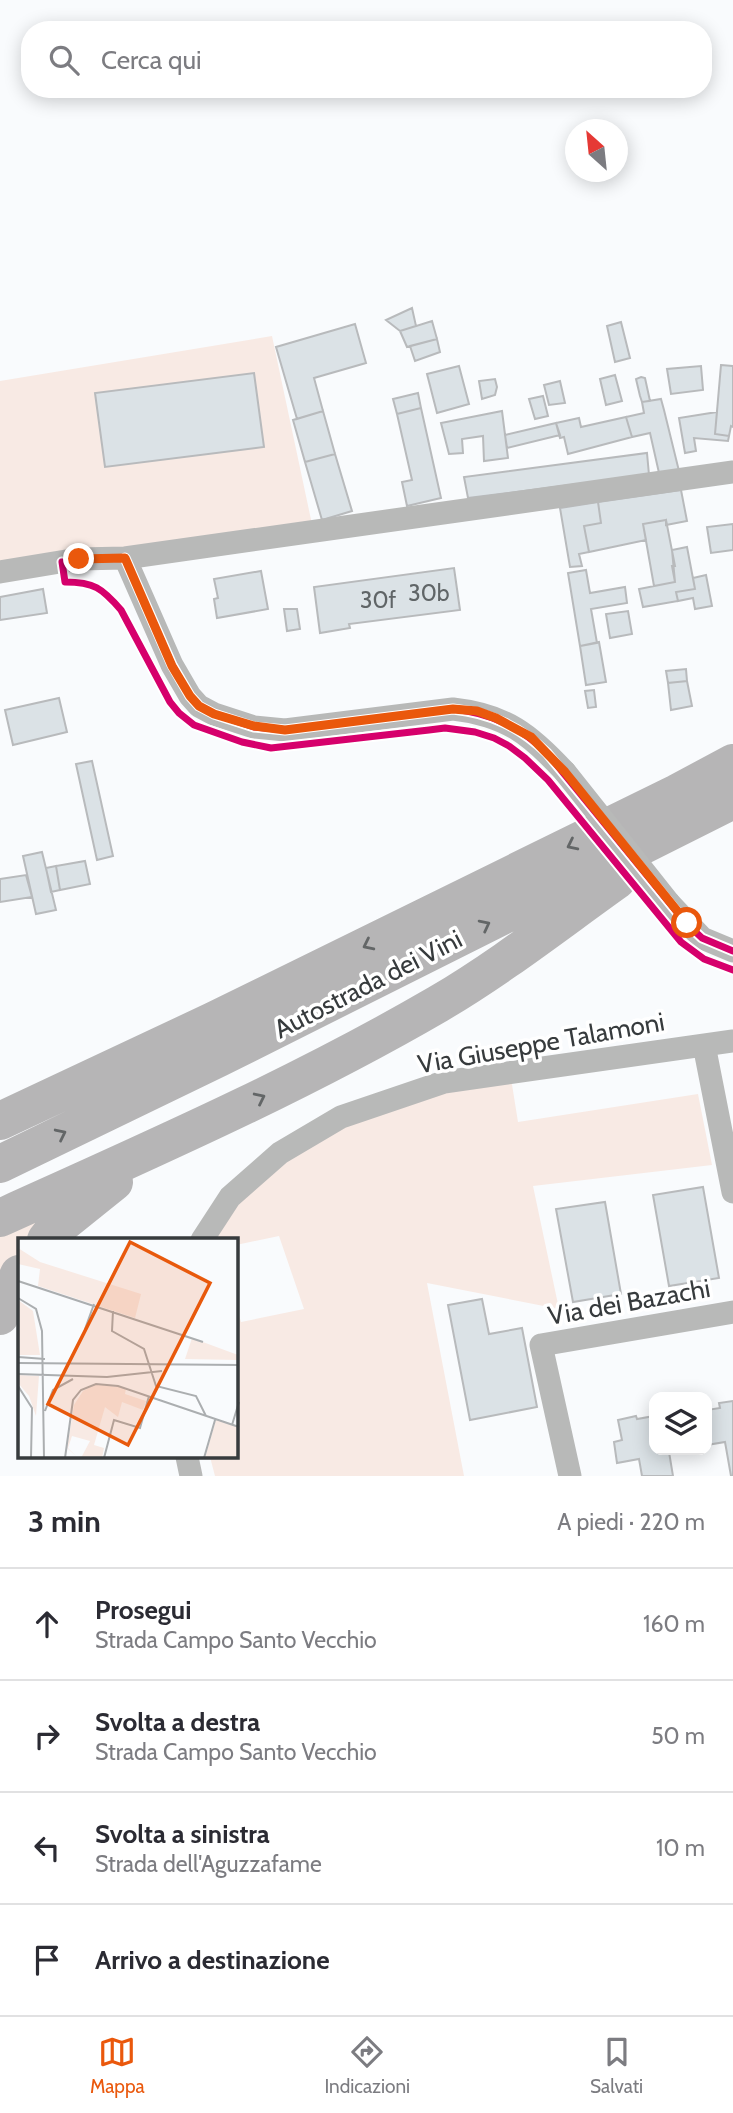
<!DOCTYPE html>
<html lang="it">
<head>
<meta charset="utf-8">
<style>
	:root { --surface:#fff; --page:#f7f7f7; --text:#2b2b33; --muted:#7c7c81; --line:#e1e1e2; --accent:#ea580c }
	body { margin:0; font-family:Cabin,sans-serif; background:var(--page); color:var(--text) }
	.controls { position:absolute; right:21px; bottom:21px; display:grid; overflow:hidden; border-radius:14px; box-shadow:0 4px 18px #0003 }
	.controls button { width:63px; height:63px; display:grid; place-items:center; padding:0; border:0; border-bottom:2px solid var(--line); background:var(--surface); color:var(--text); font:35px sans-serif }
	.compass { position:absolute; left:565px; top:119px; width:63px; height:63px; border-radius:50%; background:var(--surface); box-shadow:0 4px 18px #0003; rotate:333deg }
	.stop { position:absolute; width:21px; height:21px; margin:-16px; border:5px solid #ea580c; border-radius:50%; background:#fff }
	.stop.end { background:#ea580c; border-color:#fff; box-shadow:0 2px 7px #0008 }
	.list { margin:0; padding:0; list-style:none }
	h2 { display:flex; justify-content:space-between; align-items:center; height:91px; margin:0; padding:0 28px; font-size:30px }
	h2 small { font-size:23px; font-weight:400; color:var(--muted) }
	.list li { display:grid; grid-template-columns:46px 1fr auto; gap:21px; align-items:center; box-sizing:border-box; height:112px; padding:0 28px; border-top:2px solid var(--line) }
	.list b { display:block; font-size:26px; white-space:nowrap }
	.list p { margin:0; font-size:23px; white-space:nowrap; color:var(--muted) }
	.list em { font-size:23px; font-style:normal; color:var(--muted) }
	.icon { flex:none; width:38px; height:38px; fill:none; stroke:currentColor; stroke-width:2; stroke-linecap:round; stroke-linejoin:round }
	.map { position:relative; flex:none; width:733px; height:1476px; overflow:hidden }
	.search { position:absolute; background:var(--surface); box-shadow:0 4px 18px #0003; left:21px; right:21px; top:21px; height:77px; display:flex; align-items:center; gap:18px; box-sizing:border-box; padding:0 24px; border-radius:28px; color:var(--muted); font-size:26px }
	.sheet { height:539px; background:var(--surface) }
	nav { display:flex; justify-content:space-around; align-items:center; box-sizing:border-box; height:98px; border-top:2px solid var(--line); background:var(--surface); font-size:19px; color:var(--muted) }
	nav a { display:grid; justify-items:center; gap:4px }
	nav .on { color:var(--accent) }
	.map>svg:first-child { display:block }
	.green { fill:#f8eae4 }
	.building { fill:#dbe2e6; stroke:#b8babc; stroke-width:2 }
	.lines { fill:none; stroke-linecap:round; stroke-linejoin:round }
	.street { stroke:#b8b9b8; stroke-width:23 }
	.highway { stroke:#b6b5b6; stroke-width:38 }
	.street-bridge { stroke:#b8b9b8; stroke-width:23 }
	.cycleway-casing { stroke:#fff; stroke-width:11 }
	.cycleway { stroke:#d6006c; stroke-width:7 }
	.oneway { stroke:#636667 }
	.route { stroke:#ea580c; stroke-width:9 }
	.labels { text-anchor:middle; stroke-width:7; stroke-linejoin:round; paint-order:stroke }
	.number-label { font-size:23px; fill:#606567 }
	.street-label { font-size:26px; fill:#373b3d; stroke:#fff }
	.inset-road { fill:none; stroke:#abaeb0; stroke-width:2 }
	.view { fill:#e8590c; fill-opacity:0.15; stroke:#e8590c; stroke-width:3.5 }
	.inset-edge { fill:none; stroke:#373b3d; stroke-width:3.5 }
</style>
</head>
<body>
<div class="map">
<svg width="733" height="1476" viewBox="0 0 733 1476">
	<rect width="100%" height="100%" fill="#f9fbfd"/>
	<path class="green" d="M272,336L313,529L0,571V381Z
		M510,1072L518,1122L698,1094L712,1165L533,1186L559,1309L427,1283L464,1476H215L210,1457H236V1305L241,1322L304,1309L279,1236L236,1245V1240H201L229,1202L341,1118Z
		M58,1206L29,1240H19V1253L0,1284V1232Z"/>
	<path class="building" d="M412,308L416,326L400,331L386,320Z
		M432,321L437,339L407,347L400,331Z
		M621,322L630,358L615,362L607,326Z
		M355,324L366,363L314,378L323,411L297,419L276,347Z
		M437,339L440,352L415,361L410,346Z
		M721,365L733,366V427L731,426L729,436L715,434Z
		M459,366L469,404L437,413L427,374Z
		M701,366L703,390L671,394L667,369Z
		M254,373L264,447L105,467L95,393Z
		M615,375L622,401L606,405L600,379Z
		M641,377L645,378L650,401L642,402L640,396L636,379Z
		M495,379L497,387L495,395L482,399L479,381Z
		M560,381L565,403L549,405L544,385Z
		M418,393L421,408L397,414L393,399Z
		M543,396L548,416L535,419L529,399Z
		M661,399L664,410L679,471L659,473L650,433L632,437L626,417L644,413L642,402Z
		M421,408L441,498L407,506L402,482L412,480L397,414Z
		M323,411L335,454L305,462L293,420Z
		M502,411L508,458L484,461L483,436L462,439L463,453L449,454L441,423Z
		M717,412L715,434L729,436L728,441L694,438L696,451L685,453L679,418Z
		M626,417L632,437L568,454L564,437L560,438L556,423L579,418L581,427Z
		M556,423L560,435L507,448L505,435Z
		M647,453L649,475L468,498L464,477Z
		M335,454L352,511L322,520L305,462Z
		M681,490L687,521L666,525V520L643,524L646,540L589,552L584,526L601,523L598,502Z
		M598,502L601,523L584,526L589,552L579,554L582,566L570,567L560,508Z
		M666,520L675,566H672L675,582L654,586L643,524Z
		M733,524V550L711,553L707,527Z
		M687,547L695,589L676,592L678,601L643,607L639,589L675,582L672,550Z
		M454,568L460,610L349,624L350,628L320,633L314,587Z
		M586,570L590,593L625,587L627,603L591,609L597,643L580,646L568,573Z
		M261,571L268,609L217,618L214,599L218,598L214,579Z
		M706,575L712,606L695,609L693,598L678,601L676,592L695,589L693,578Z
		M43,589L47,613L0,620V597Z
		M284,609H297L300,629L287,631Z
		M628,611L632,634L610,638L606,614Z
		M599,642L606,682L586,685L580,646Z
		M686,669L687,681L668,683L666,671Z
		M687,681L692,706L671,710L668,683Z
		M594,690L596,707L588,708L585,691Z
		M59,698L67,732L13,745L5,710Z
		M92,761L113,856L97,860L76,764Z
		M42,852L56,910L36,914L23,856Z
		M85,861L90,884L60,890L56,866Z
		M56,866L60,890L51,892L46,868Z
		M26,875L32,897L0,902V879Z
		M703,1187L719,1278L669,1286L653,1195Z
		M605,1202L621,1294L573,1302L556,1209Z
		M482,1299L489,1334L522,1328L537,1407L470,1420L448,1305Z
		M733,1401V1476H731L725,1442L707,1445V1410L720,1408L719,1403Z
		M636,1416L637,1419L654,1416V1450H682L669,1452L673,1476H642L639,1459L617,1463L614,1442L622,1440L618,1420Z"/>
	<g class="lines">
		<path class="street" d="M125,558L172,665L190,696L199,706L214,714L254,727L285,730L453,709C506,715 530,734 565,772
			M0,572L78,559L125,558L733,472
			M669,903L702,938L733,951
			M704,1045L733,1192
			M202,1240L230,1197L280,1153L341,1117L444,1082L733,1041
			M187,1457L191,1476
			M570,1476L541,1345L733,1312"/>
		<path class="highway" d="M0,1121L213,1021L677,793L733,763
			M0,1164L219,1058L733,800
			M0,1218C148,1151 297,1086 438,1004C501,967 558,922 617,880
			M46,1240L53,1231L114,1182
			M0,1316L19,1274"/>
		<path class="street-bridge" d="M565,772L669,903"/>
		<g class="cycleway-casing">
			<path id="cycleway" d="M125,558L172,665L190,696L199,706L214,714L254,727L285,730L453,709C491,713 520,727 547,753L686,923L702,938L733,951
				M62,562L65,582C94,582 102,588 121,610L170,702L179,713L194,725L242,742L271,748L429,730L445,728L475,732L494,738L509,746L525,758L548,780L681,942L704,959L733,970"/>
		</g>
		<use href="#cycleway" class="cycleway"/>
	</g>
	<defs><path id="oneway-chevron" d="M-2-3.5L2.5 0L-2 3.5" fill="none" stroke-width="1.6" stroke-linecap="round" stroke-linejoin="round" transform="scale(1.75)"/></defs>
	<g class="oneway">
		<use href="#oneway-chevron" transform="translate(572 845) rotate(154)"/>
		<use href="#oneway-chevron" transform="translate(485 925) rotate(-27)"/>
		<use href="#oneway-chevron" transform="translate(368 945) rotate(154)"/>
		<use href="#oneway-chevron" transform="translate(260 1098) rotate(-26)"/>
		<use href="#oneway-chevron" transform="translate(61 1134) rotate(-26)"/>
	</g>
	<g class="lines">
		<path class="route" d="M79,559L125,558L172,666L190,696L199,706L214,714L254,726L285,730L453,709L477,711L496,718L531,737L565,772L687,923"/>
	</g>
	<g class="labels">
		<g class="number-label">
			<text x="429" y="601">30b</text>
			<text x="378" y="608">30f</text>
		</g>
		<g class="street-label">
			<text transform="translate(368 984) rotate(-27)" y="9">Autostrada dei Vini</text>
			<text transform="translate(541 1043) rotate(-10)" y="9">Via Giuseppe Talamoni</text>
			<text transform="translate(629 1302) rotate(-10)" y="9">Via dei Bazachi</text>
		</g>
	</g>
	<g transform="translate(18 1238)">
		<rect width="220" height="220" fill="#f9fbfd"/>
		<path d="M0,10L22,24L123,56L117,80L20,48L22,31L0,26ZM0,62L15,73L22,117H0ZM174,100L220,117V122L167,121ZM0,137L21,138L18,178L11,158L0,145ZM78,146L108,150L107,156L128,163L125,172L104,164L100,179L87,169L76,207L86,210L84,220H63L72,203L54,198L50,210L59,219L49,210L56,167L65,153ZM198,181L220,188V220H187Z" fill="#f8eae4"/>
		<path class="inset-road" d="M0,43L185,104M0,60L18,71L24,93L26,220M95,73L94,93L126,111L138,148L178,158L188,178M67,91L76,66M0,119L27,121M0,125L221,127M0,136L89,139L144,133M0,148L14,170L13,220M27,173L35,152L55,141M214,187L221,164M47,220L55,162L63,152L78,146L100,148L221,189M86,220L96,182L122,190L131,158M186,220L197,182"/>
		<path class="view" d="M112,4L192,45L110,207L30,166Z"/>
		<rect width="220" height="220" class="inset-edge"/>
	</g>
</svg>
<div class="controls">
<button><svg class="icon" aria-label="layers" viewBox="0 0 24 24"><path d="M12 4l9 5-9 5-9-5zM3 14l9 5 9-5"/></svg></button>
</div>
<svg class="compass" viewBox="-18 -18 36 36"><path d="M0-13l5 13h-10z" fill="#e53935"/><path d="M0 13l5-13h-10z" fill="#7c7c81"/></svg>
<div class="stop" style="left:687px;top:923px"></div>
<div class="stop end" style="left:79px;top:559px"></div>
<div class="search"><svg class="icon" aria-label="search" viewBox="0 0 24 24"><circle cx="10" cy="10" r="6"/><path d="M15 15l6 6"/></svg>Cerca qui</div>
</div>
<section class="sheet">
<h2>3 min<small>A piedi · 220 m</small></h2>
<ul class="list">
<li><svg class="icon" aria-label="ahead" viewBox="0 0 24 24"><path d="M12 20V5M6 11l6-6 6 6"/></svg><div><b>Prosegui</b><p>Strada Campo Santo Vecchio</p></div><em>160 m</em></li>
<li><svg class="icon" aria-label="right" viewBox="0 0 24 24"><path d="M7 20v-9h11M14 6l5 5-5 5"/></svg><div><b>Svolta a destra</b><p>Strada Campo Santo Vecchio</p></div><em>50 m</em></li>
<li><svg class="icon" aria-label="left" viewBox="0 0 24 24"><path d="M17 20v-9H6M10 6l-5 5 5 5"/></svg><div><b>Svolta a sinistra</b><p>Strada dell'Aguzzafame</p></div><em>10 m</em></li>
<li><svg class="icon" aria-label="arrive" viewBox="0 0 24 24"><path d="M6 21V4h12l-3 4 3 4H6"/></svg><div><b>Arrivo a destinazione</b></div></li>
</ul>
</section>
<nav>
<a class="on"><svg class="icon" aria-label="map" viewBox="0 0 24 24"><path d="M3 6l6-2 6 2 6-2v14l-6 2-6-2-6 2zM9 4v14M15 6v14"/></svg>Mappa</a>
<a><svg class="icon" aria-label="directions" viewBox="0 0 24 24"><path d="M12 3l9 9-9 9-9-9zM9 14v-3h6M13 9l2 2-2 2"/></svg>Indicazioni</a>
<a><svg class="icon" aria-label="saved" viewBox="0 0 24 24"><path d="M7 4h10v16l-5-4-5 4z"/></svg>Salvati</a>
</nav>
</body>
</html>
